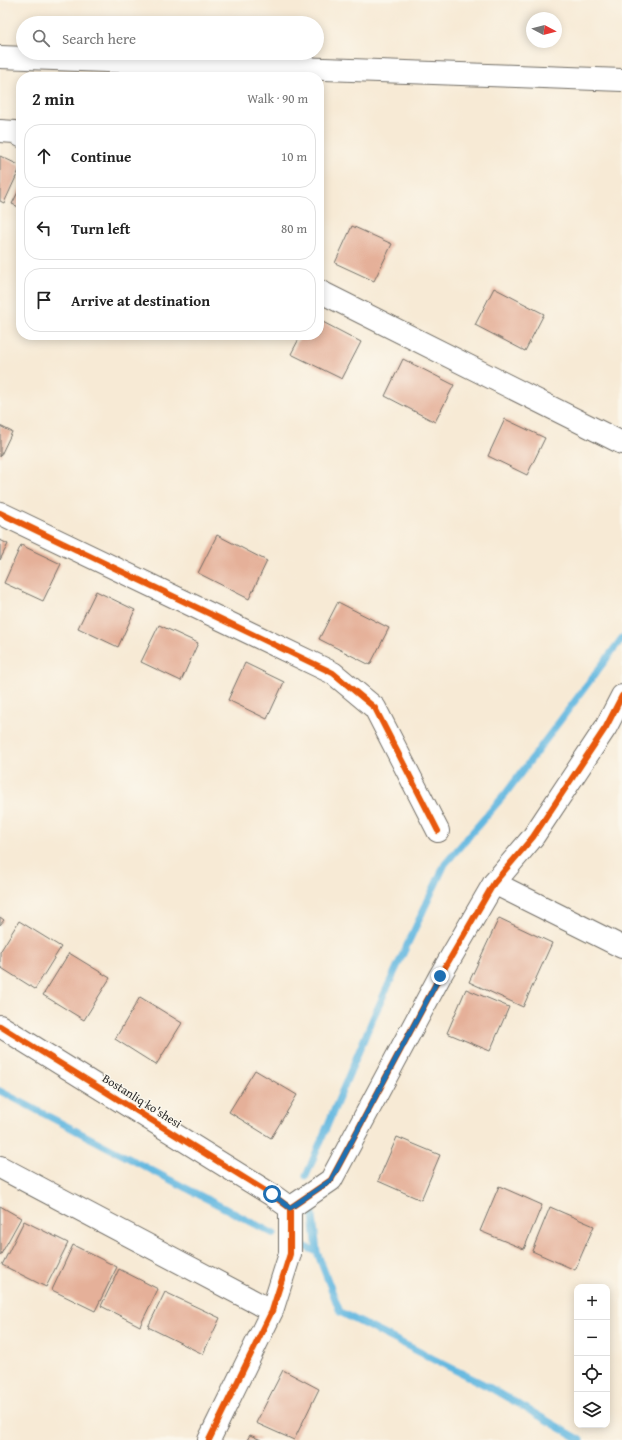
<!DOCTYPE html>
<html lang="en">
<head>
<meta charset="utf-8">
<style>
	:root { --surface:#fff; --page:#f2f2f2; --text:#222; --muted:#767676; --line:#e0e0e0 }
	body { margin:0; font-family:"Gentium Book Plus",serif; background:var(--page); color:var(--text) }
	.controls { position:absolute; right:12px; bottom:12px; display:grid; overflow:hidden; border-radius:8px; box-shadow:0 2px 10px #0003 }
	.controls button { width:36px; height:36px; display:grid; place-items:center; padding:0; border:0; border-bottom:1px solid var(--line); background:var(--surface); color:var(--text); font:20px sans-serif }
	.compass { position:absolute; left:526px; top:12px; width:36px; height:36px; border-radius:50%; background:var(--surface); box-shadow:0 2px 10px #0003; rotate:97deg }
	.stop { position:absolute; width:12px; height:12px; margin:-9px; border:3px solid #1f6fb2; border-radius:50%; background:#fff }
	.stop.end { background:#1f6fb2; border-color:#fff; box-shadow:0 1px 4px #0008 }
	.list { margin:0; padding:0; list-style:none }
	h2 { display:flex; justify-content:space-between; align-items:center; height:52px; margin:0; padding:0 16px; font-size:17px }
	h2 small { font-size:13px; font-weight:400; color:var(--muted) }
	.list li { display:grid; grid-template-columns:26px 1fr auto; gap:12px; align-items:center; box-sizing:border-box; height:64px; margin:0 8px 8px; padding:0 8px; border:1px solid var(--line); border-radius:16px }
	.list b { display:block; font-size:15px; white-space:nowrap }
	.list em { font-size:13px; font-style:normal; color:var(--muted) }
	.icon { flex:none; width:22px; height:22px; fill:none; stroke:currentColor; stroke-width:2; stroke-linecap:round; stroke-linejoin:round }
	.map { position:relative; flex:none; width:622px; height:1440px; overflow:hidden }
	.search { position:absolute; background:var(--surface); box-shadow:0 2px 10px #0003; left:16px; top:16px; width:308px; height:44px; display:flex; align-items:center; gap:10px; box-sizing:border-box; padding:0 14px; border-radius:22px; color:var(--muted); font-size:15px }
	.panel { position:absolute; background:var(--surface); box-shadow:0 2px 10px #0003; left:16px; top:72px; width:308px; height:268px; border-radius:16px }
	.map>svg:first-child { display:block }
	.lines { fill:none; stroke-linecap:round; stroke-linejoin:round }
	.stream { stroke:#64b8e0; stroke-width:7 }
	.building { fill:#e5b099 }
	.minor-casing { stroke:#726e66; stroke-width:24 }
	.minor { stroke:#fff; stroke-width:22 }
	.cycleway-casing { stroke:#fbf7ec; stroke-width:8 }
	.cycleway { stroke:#e8590c; stroke-width:6 }
	.route { stroke:#1f6fb2; stroke-width:5 }
	.labels { text-anchor:middle; stroke-width:3; stroke-linejoin:round; paint-order:stroke }
	.street-label { font-size:12px; fill:#2b2b2b; stroke:#fbf7ec }
</style>
</head>
<body>
<div class="map">
<svg width="622" height="1440" viewBox="0 0 622 1440">
	<rect width="100%" height="100%" fill="#fbf7ec"/>
	<filter id="ink" filterUnits="userSpaceOnUse"><feTurbulence type="fractalNoise" baseFrequency=".025" numOctaves="2"/><feDisplacementMap in="SourceGraphic" scale="8" xChannelSelector="R" yChannelSelector="G"/><feConvolveMatrix kernelMatrix="1 2 1 2 8 2 1 2 1" color-interpolation-filters="sRGB"/></filter>
	<filter id="wash" filterUnits="userSpaceOnUse"><feTurbulence type="fractalNoise" baseFrequency=".012" numOctaves="4" result="noise"/><feDisplacementMap in="SourceGraphic" scale="16" xChannelSelector="R" yChannelSelector="G"/><feGaussianBlur stdDeviation="0.9" result="paint"/><feColorMatrix in="noise" values="0 0 0 0 0 0 0 0 0 0 0 0 0 0 0 0 0 1.4 0 .05"/><feComposite in="paint" operator="in"/></filter>
	<g filter="url(#wash)">
		<rect width="100%" height="100%" fill="#f7ead5"/>
		<g class="lines">
			<path class="stream" d="M0,1091L274,1234
				M306,1176L373,1018L445,864L506,793L622,638
				M312,1208L317,1252L340,1312L487,1386L581,1440
				M302,1245L317,1252"/>
		</g>
		<g id="blocks">
			<path class="building" d="M0,156L21,166L4,203L0,201Z
				M21,186V208L12,204Z
				M352,226L392,244L374,281L335,263Z
				M494,288L544,314L525,351L475,325Z
				M319,320L361,342L342,379L291,354L301,335H319Z
				M403,359L454,385L435,422L385,396Z
				M505,419L545,438L527,475L488,456Z
				M0,426L12,432L0,457Z
				M217,535L267,561L249,599L198,573Z
				M0,540L8,544L0,560Z
				M21,545L61,564L43,601L4,583Z
				M96,591L135,610L118,647L78,628Z
				M338,602L389,628L370,665L319,639Z
				M159,625L198,643L181,681L141,662Z
				M245,663L284,682L267,719L228,700Z
				M0,917L4,920L0,925Z
				M499,918L552,943L523,1007L469,982Z
				M19,921L61,947L35,989L0,967V952Z
				M69,953L110,978L84,1020L43,995Z
				M466,989L509,1007L490,1051L447,1033Z
				M140,997L182,1023L156,1065L115,1039Z
				M255,1070L297,1095L271,1138L229,1112Z
				M397,1137L440,1155L421,1200L378,1181Z
				M499,1186L542,1205L524,1249L480,1231Z
				M0,1206L21,1218L0,1256Z
				M550,1207L594,1226L575,1270L532,1251Z
				M24,1221L68,1243L46,1287L2,1265Z
				M73,1245L117,1267L95,1311L52,1290Z
				M119,1269L158,1289L140,1326L101,1306Z
				M165,1292L220,1318L203,1354L148,1327Z
				M283,1370L319,1389L294,1440L256,1423Z
				M250,1435L261,1440H247Z"/>
		</g>
	</g>
	<g filter="url(#ink)">
		<use href="#blocks" fill-opacity="0" stroke="#726e66" stroke-width="1"/>
		<g class="lines">
			<g class="minor-casing">
				<path id="minor" d="M0,57L622,80
					M0,131L15,132L21,136
					M319,291L622,443
					M0,513L333,673L375,708L438,831
					M494,883L622,947
					M0,1026L272,1195L290,1208V1254L272,1311L209,1440
					M0,1167L272,1311
					M290,1208L331,1180L440,976L494,883L533,837L606,727L622,696"/>
			</g>
			<use href="#minor" class="minor"/>
			<g class="cycleway-casing">
				<path id="cycleway" d="M0,513L333,673L375,708L438,831
					M0,1026L272,1195L290,1208V1254L272,1311L209,1440
					M290,1208L331,1180L440,976L494,883L533,837L606,727L622,696"/>
			</g>
			<use href="#cycleway" class="cycleway"/>
		</g>
	</g>
	<g class="lines" filter="url(#ink)">
		<path class="route" d="M272,1194L290,1208L331,1180L440,976"/>
	</g>
	<g class="labels">
		<g class="street-label">
			<text transform="translate(142 1101) rotate(32)" y="4">Bostanliq ko'shesi</text>
		</g>
	</g>
</svg>
<div class="controls">
<button>+</button>
<button>−</button>
<button><svg class="icon" aria-label="locate" viewBox="0 0 24 24"><circle cx="12" cy="12" r="6"/><path d="M12 2v4M12 18v4M2 12h4M18 12h4"/></svg></button>
<button><svg class="icon" aria-label="layers" viewBox="0 0 24 24"><path d="M12 4l9 5-9 5-9-5zM3 14l9 5 9-5"/></svg></button>
</div>
<svg class="compass" viewBox="-18 -18 36 36"><path d="M0-13l5 13h-10z" fill="#e53935"/><path d="M0 13l5-13h-10z" fill="#767676"/></svg>
<div class="stop" style="left:272px;top:1194px"></div>
<div class="stop end" style="left:440px;top:976px"></div>
<div class="search"><svg class="icon" aria-label="search" viewBox="0 0 24 24"><circle cx="10" cy="10" r="6"/><path d="M15 15l6 6"/></svg>Search here</div>
<section class="panel">
<h2>2 min<small>Walk · 90 m</small></h2>
<ul class="list">
<li><svg class="icon" aria-label="ahead" viewBox="0 0 24 24"><path d="M12 20V5M6 11l6-6 6 6"/></svg><div><b>Continue</b></div><em>10 m</em></li>
<li><svg class="icon" aria-label="left" viewBox="0 0 24 24"><path d="M17 20v-9H6M10 6l-5 5 5 5"/></svg><div><b>Turn left</b></div><em>80 m</em></li>
<li><svg class="icon" aria-label="arrive" viewBox="0 0 24 24"><path d="M6 21V4h12l-3 4 3 4H6"/></svg><div><b>Arrive at destination</b></div></li>
</ul>
</section>
</div>
</body>
</html>
